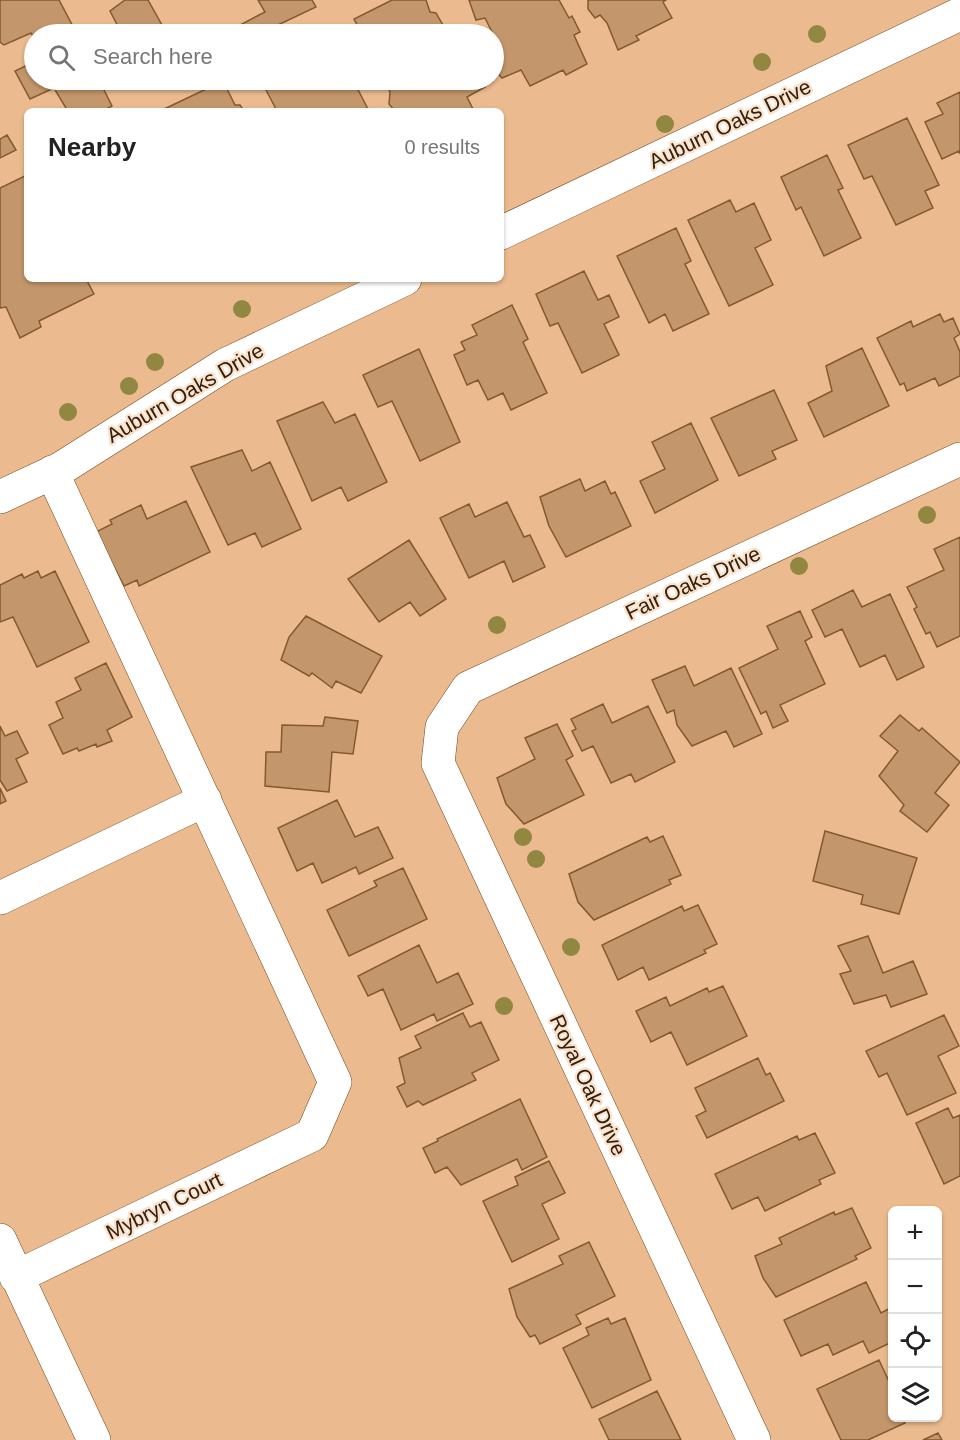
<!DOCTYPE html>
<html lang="en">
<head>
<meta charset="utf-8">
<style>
	:root { --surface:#fff; --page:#f6f6f6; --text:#222; --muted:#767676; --line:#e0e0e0 }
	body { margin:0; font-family:Helvetica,sans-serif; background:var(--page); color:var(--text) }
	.controls { position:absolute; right:18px; bottom:18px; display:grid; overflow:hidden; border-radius:9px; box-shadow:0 2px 4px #0004 }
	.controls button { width:54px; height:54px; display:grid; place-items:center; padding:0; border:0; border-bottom:2px solid var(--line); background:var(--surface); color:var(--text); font:30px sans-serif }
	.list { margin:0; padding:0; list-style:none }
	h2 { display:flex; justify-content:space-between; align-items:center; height:78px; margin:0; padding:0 24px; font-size:26px }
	h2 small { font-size:20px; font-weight:400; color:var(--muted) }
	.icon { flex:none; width:33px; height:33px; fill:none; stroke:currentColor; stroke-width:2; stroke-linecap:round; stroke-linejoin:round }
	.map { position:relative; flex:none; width:960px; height:1440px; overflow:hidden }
	.search { position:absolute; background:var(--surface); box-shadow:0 2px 4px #0004; left:24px; top:24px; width:480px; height:66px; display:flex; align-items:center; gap:15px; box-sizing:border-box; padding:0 21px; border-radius:33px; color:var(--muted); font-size:22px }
	.panel { position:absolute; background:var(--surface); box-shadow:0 2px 4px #0004; left:24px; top:108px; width:480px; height:174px; border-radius:9px }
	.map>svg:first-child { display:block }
	.building { fill:#c4966b; stroke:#84592f; stroke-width:1.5 }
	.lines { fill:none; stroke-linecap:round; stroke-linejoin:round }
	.minor-casing { stroke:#744b20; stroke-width:34 }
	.minor { stroke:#fff; stroke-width:33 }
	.tree { fill:#918740 }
	.labels { text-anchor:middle; stroke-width:4.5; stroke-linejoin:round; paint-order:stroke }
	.street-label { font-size:21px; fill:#32200f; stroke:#fae1cb }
</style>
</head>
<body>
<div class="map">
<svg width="960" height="1440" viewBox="0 0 960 1440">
	<rect width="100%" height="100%" fill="#ebbb8f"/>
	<path class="building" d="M0,0H59L77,34H34V38L31,33L4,45L0,42Z
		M125,0H148L167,34H122L110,11Z
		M258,0H312L316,7L259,34H245L240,25L265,12Z
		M392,0H426L430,12L436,13L448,34H362L354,19Z
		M469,0H559L569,18L572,16L580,32L574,35L587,64L566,75L563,70L530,86L521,70L502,78L494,69V49L499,46L485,18L476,20Z
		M588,0H666L663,2L672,18L636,36L639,40L618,50L607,23L600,15L595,18L588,9Z
		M330,28L333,34H317Z
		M34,62V80H99L112,106L103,111H60L66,108L54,88L30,99L15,71Z
		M145,80H161L148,85Z
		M268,80H353L369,111H277L265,88L271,86Z
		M384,80H481L485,87L467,97L474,111H395L389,104L390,92Z
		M223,81L235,105H240L244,111H160Z
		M960,92V154L959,151L942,159L925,122L943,114L937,103Z
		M907,118L939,185L925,191L933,208L896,225L872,176L864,179L848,145Z
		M7,135L16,150L0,158V139Z
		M827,155L843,188L838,190L861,238L824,256L801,207L796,210L781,177Z
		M27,175V279H86L94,294L39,321L41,327L20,338L6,307L0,308V188Z
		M730,200L736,212L754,203L771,240L755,248L773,285L729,306L688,220Z
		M676,228L691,261L685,264L709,314L673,331L665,314L649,323L617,256Z
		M584,271L598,300L609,295L619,317L604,324L619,355L582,373L558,323L550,326L536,294Z
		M512,305L528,339L523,342L547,393L511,410L503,393L488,400L478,380L467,385L454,355L465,350L461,342L477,335L472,325Z
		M940,314L944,322L953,318L960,334L954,338L960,352V376L939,386L935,378L907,391L904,383L900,385L877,338L911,321L913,327Z
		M862,348L889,406L824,437L808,403L832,391L826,366Z
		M419,349L460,442L420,461L392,401L378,407L363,375Z
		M774,390L797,440L772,451L776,459L739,476L711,418Z
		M323,402L335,423L355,414L387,482L348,501L341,487L312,501L277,421Z
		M691,423L718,480L655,513L640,481L665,469L652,442Z
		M242,450L252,471L270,462L301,529L262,547L255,533L228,545L191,467Z
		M580,479L585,491L605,481L611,494L615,492L631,526L566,557L549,526L540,497Z
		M186,501L210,552L139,586L137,580L124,586L96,532L112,524L110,520L141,505L147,519Z
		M507,502L524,537L530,535L545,567L513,582L504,561L469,578L440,518L469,504L475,517Z
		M960,537V636L937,647L930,632L926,634L914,609L917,607L907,587L944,570L934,549Z
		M409,540L446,599L420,616L410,602L379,622L348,579Z
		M38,571L41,578L55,571L89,642L37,667L13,617L0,622V585L22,574L24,578Z
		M853,590L862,607L890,594L924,667L897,680L885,655L860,667L842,629L825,637L812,610Z
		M800,611L812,637L805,641L825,684L780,705L788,721L773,728L766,711L761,714L739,668L778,649L767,626Z
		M306,616L382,656L361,693L336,681L332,688L312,673L309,676L281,660L289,637Z
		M106,663L132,717L107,730L112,741L97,747L96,744L79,751L77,748L63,754L49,725L63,718L56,702L81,690L75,678Z
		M685,666L694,686L731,668L762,734L734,747L726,731L692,746L677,725L674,710L667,713L652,680Z
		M603,704L612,723L648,706L675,762L635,782L631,774L611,783L593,746L582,751L572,731L576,729L571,719Z
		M900,715L919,731L922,728L960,762L935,793L949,805L927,832L900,811L904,805L879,776L898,751L880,736Z
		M325,717L358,721L353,754L332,752L329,792L265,786L266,752H281L282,725L323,726Z
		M557,724L573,756L566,760L584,795L524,824L506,804L497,778L535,759L525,738Z
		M0,726L5,736L17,731L28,753L16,759L27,782L7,791L0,780Z
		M0,788L6,801L0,804Z
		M337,800L355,837L378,827L393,858L359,874L356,867L322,883L313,863L297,871L278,828Z
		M825,831L917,858L899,914L861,904L863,895L813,881Z
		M663,836L681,875L669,880L671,884L594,920L578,902L569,874L647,837L650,842Z
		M403,868L427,919L349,956L327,910L377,886L374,881Z
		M698,905L717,944L704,950L706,953L649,980L643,967L618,980L602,945L682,906L684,911Z
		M868,936L883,973L913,961L927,994L891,1007L886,995L854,1004L840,974L851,971L838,946Z
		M419,945L437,983L458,973L473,1004L437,1021L434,1014L401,1030L383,989L368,996L358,976Z
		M723,986L747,1036L687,1065L671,1032L651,1042L636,1011L666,997L670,1006L707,988L709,992Z
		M463,1013L470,1027L481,1022L499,1060L472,1073L476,1080L423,1105L418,1101L407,1107L397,1087L405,1083L399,1058L421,1048L415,1036Z
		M944,1015L959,1046L938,1056L956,1093L907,1115L887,1073L879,1077L866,1051Z
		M758,1058L766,1075L770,1073L784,1101L707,1138L696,1116L706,1111L695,1088Z
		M520,1099L547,1157L522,1170L517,1159L461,1185L447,1167L435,1173L423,1148L438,1141L437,1139Z
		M948,1108L953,1118L960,1115V1176L944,1184L916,1123Z
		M815,1133L835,1173L819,1180L821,1184L765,1211L758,1197L732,1209L715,1174L797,1136L799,1140Z
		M549,1161L565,1193L542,1204L559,1239L512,1262L483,1201L518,1185L515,1177Z
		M852,1208L871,1248L855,1256L857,1259L776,1297L763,1278L755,1256L782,1244L779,1238L834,1212L835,1215Z
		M589,1242L615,1296L576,1315L581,1324L540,1344L535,1335L530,1337L517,1317L509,1289L563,1264L559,1256Z
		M866,1282L881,1313L892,1307V1342L869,1353L863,1341L833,1355L828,1344L801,1356L784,1320Z
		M608,1318L611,1324L625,1318L651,1380L592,1408L563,1348L589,1335L586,1328Z
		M879,1360L892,1388V1418H902L905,1423L868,1440H841L817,1389Z
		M657,1391L681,1440H609L599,1419Z
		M938,1433L942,1440H923Z"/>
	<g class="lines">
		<g class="minor-casing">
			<path id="minor" d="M501,233L960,14
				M0,497L60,469L225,365L405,279
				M0,898L205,800
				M0,1240L94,1440
				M16,1277L312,1135L335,1082L52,472
				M754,1440L438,763L442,727L468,688L960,459"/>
		</g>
		<use href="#minor" class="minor"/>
	</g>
	<g class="tree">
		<circle cx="817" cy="34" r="9"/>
		<circle cx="762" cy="62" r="9"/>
		<circle cx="665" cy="124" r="9"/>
		<circle cx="242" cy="309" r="9"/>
		<circle cx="155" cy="362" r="9"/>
		<circle cx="129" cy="386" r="9"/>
		<circle cx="68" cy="412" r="9"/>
		<circle cx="927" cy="515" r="9"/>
		<circle cx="799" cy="566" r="9"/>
		<circle cx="497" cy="625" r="9"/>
		<circle cx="523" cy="837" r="9"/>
		<circle cx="536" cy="859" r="9"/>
		<circle cx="571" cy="947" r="9"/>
		<circle cx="504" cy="1006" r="9"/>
	</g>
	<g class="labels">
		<g class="street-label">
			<text transform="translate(730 124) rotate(-26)" y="7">Auburn Oaks Drive</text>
			<text transform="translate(185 393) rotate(-30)" y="7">Auburn Oaks Drive</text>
			<text transform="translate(693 583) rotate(-25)" y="7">Fair Oaks Drive</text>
			<text transform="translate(588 1085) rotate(65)" y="7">Royal Oak Drive</text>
			<text transform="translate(164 1206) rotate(-26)" y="7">Mybryn Court</text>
		</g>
	</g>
</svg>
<div class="controls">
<button>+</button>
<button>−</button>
<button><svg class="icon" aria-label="locate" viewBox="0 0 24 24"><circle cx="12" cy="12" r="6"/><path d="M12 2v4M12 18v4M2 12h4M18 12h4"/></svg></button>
<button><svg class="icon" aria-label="layers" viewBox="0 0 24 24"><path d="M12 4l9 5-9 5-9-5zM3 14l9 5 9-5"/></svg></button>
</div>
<div class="search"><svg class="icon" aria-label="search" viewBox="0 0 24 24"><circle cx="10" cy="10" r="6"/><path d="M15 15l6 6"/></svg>Search here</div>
<section class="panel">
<h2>Nearby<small>0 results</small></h2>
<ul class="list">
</ul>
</section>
</div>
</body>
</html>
